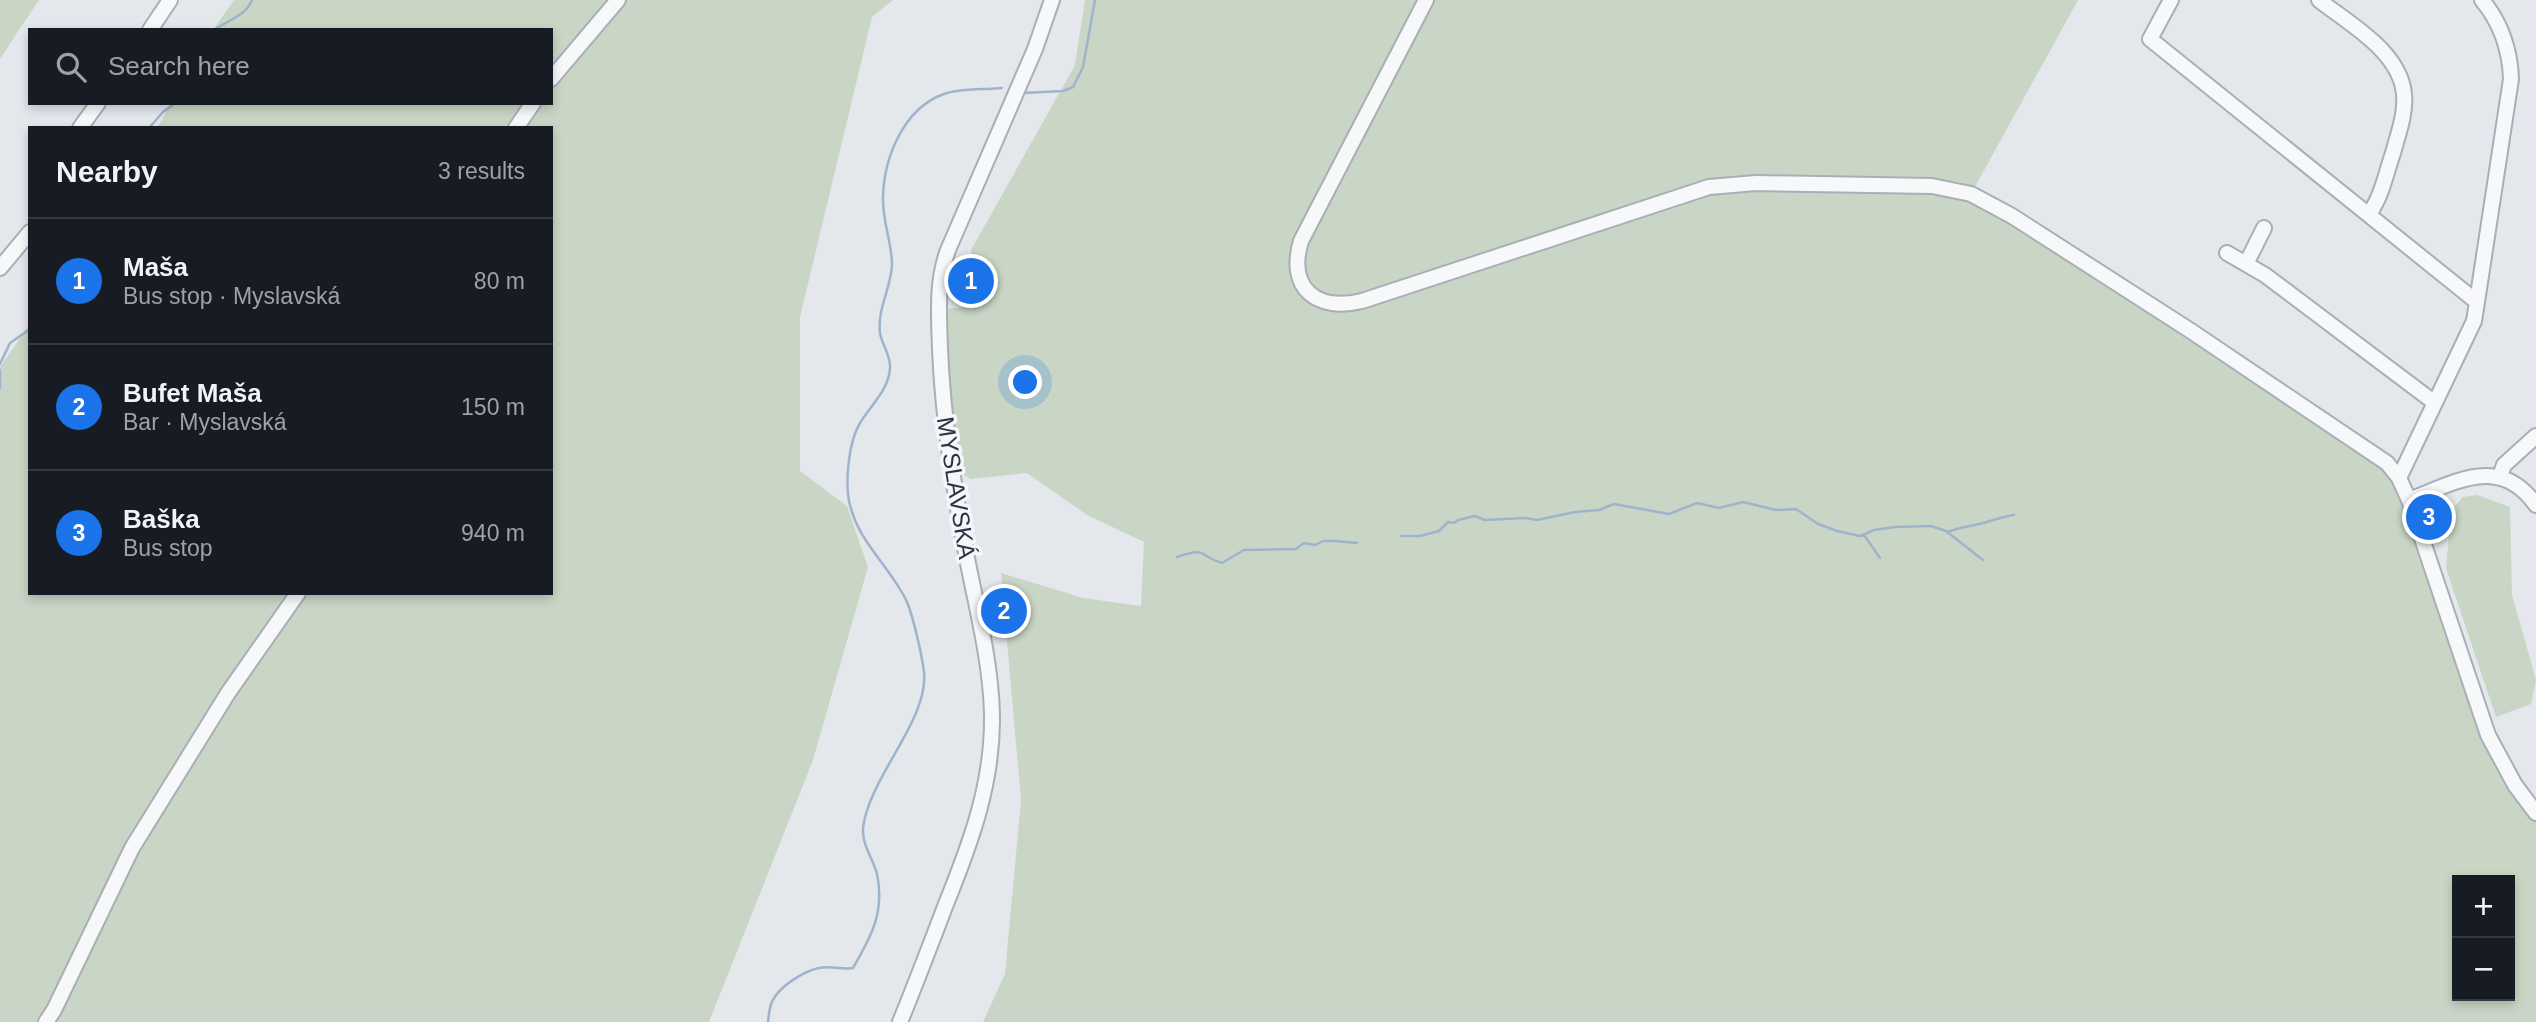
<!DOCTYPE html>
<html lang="en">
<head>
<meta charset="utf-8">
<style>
	:root { --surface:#171b24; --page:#20242c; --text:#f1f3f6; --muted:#9ea1a6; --line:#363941; --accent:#1a73e8 }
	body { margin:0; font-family:Arial,sans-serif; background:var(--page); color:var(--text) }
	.controls { position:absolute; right:21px; bottom:21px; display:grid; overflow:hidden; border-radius:0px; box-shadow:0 4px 10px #0003 }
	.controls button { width:63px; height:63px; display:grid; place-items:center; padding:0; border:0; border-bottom:2px solid var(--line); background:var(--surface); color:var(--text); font:35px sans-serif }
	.you { position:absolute; left:1026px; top:383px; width:24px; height:24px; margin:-18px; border:5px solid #fff; border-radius:50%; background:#1a73e8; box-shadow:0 0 0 10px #1a73e833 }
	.badge { display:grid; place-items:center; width:46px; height:46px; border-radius:50%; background:var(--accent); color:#fff; font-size:23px; font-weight:700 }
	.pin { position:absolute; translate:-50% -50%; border:4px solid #fff; box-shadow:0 2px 7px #0006 }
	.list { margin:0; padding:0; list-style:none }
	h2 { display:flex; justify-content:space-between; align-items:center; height:91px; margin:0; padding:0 28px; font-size:30px }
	h2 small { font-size:23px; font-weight:400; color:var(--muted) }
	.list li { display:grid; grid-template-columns:46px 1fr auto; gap:21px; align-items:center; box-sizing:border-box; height:126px; padding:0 28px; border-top:2px solid var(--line) }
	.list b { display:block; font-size:26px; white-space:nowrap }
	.list p { margin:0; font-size:23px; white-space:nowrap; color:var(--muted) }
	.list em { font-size:23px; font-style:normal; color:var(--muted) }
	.icon { flex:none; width:38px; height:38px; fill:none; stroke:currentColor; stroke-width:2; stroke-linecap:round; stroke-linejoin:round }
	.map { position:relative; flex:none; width:2536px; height:1022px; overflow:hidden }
	.search { position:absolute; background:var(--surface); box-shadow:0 4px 10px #0003; left:28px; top:28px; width:525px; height:77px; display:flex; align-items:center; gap:18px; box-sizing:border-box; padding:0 24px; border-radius:0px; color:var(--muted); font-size:26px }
	.panel { position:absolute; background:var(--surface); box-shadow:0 4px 10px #0003; left:28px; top:126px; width:525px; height:469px; border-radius:0px }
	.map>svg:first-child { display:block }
	.green { fill:#c9d6c5; fill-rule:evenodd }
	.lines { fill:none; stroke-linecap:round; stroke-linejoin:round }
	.stream { stroke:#9fb4cc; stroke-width:2.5 }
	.minor-casing { stroke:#a9aeb7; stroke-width:18 }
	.minor { stroke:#f7f8fa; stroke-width:14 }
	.labels { text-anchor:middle; stroke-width:7; stroke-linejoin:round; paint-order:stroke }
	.street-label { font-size:24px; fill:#2b3445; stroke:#f4f6f9 }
</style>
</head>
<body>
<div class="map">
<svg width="2536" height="1022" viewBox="0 0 2536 1022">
	<rect width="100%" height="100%" fill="#e4e7ec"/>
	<path class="green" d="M0,0H39L0,59Z
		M234,0H893L872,17L800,317V471L847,506L868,567L813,760L709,1022H0V367L30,324V593H551V128H157L171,103H551V30H213Z
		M1085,0H2078L1971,194L2387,463L2409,500L2410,532L2420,562L2456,640L2477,706L2536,813V1022H983L1005,974L1021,800L1001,573L1083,598L1141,606L1144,542L1087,515L1027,473L971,479L943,465L938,436L930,310L966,307L974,299L977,287L971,250L1075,65ZM2457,880H2510V996H2457Z
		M2477,495L2510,507L2512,595L2536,680L2531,704L2496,717L2446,568L2451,511L2463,497Z"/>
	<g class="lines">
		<path class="stream" d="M214,30C228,20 246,16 252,0
			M1023,93L1063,91L1073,87L1083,67L1095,0
			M149,128L163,112L175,103
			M0,364L10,343L30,329
			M0,370V388
			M1948,532C1958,528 1965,527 1975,525C1989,522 2000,517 2014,515
			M1864,535L1880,558
			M1401,536H1420L1439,531L1448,522L1454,523L1458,520L1475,516L1485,520L1525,518L1537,520L1575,512L1599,510L1614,504L1669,514L1697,503L1719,508L1743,502L1776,510L1796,509L1818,524L1837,531L1860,536L1874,530L1895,527L1931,526L1946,531L1983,560
			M1177,557C1209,546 1199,557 1222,563L1244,550L1296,549L1304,543L1315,545L1323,541H1335L1357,543
			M768,1022C769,1015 769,1006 773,1000C780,986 804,971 819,968C829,965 841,970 853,968C871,937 885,912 877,874C873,858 862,846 863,828C869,777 929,720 924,672C922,656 912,609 904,596C885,561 857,540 849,501C845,480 849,441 860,423C870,406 889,390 890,368C891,356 882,345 880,333C877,309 891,288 892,265C892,243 882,220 883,197C884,157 904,108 944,94C961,88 984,90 1002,88"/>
		<g class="minor-casing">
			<path id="minor" d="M1426,0L1301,241C1287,288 1316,312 1362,301L1709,187L1756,183L1932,186L1971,194L2012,216L2191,331L2387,463L2399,478L2409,500L2488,735L2515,785L2536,813
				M2171,0L2150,39L2477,302
				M2319,0C2349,24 2400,51 2404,94C2406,114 2398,134 2393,153C2386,173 2382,196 2369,214
				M150,30L170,0
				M551,79L618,0
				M80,128L98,103
				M516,128L533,103
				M2227,253L2265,275L2435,403
				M2246,264L2264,228
				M0,268L30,232
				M2500,476L2504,465L2536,436
				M2399,478L2474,321L2477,302L2511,79C2510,50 2501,23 2482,0
				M2409,500C2456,482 2500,454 2536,505
				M46,1022L54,1010L132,848L228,693L298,593
				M900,1022C916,983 931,943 946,904C971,842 993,783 992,715C991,661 976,606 966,553C953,485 943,419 940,349C939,315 936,282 948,250L1035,49L1052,0"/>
		</g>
		<use href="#minor" class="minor"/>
	</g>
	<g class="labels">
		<g class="street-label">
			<text transform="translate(956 488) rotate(81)" y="8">MYSLAVSKÁ</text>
		</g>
	</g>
</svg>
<div class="controls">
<button>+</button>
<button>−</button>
</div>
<div class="you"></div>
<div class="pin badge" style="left:971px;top:281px">1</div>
<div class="pin badge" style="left:1004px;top:611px">2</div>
<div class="pin badge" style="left:2429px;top:517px">3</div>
<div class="search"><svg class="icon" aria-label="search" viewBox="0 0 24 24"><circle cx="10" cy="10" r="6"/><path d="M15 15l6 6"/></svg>Search here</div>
<section class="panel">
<h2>Nearby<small>3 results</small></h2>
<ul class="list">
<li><span class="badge">1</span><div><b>Maša</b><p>Bus stop · Myslavská</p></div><em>80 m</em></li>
<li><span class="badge">2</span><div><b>Bufet Maša</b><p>Bar · Myslavská</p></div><em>150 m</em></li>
<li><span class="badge">3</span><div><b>Baška</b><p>Bus stop</p></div><em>940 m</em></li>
</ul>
</section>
</div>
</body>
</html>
